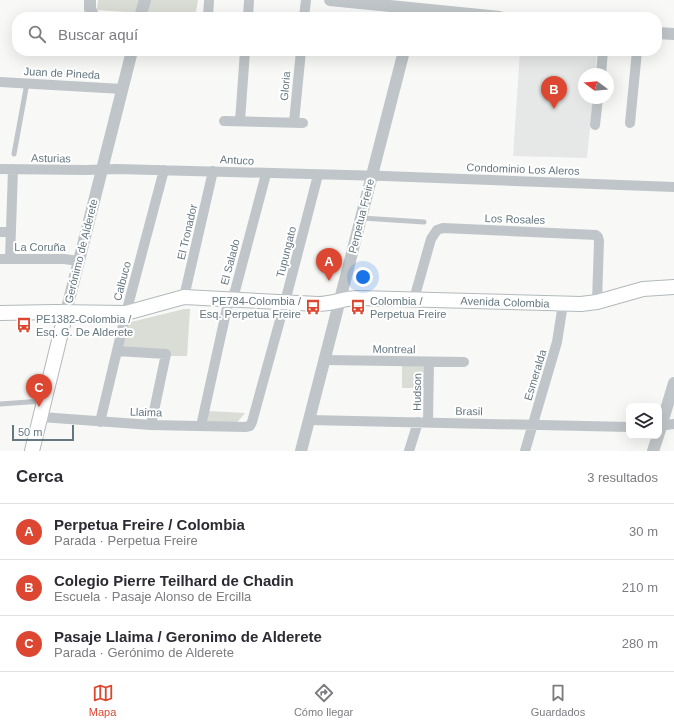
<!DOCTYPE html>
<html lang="es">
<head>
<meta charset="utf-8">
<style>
	:root { --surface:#fff; --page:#f7f7f7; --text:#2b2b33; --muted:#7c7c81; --line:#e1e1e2; --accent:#dd4731 }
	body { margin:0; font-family:Arial,sans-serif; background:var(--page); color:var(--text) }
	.controls { position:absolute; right:12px; bottom:12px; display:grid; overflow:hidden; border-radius:8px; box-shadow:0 4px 16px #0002 }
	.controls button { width:36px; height:36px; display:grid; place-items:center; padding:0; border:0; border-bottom:1px solid var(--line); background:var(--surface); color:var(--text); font:20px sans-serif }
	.compass { position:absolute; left:578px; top:68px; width:36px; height:36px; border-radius:50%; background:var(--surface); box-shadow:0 4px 16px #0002; rotate:286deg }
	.scale { position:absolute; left:12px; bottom:10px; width:62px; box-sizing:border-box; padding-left:4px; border:2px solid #647780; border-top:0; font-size:11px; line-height:14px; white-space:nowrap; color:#647780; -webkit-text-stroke:3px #fff; paint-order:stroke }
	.you { position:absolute; left:363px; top:277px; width:14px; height:14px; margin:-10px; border:3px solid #fff; border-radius:50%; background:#1a73e8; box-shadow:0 0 0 6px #1a73e833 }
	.badge { display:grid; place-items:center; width:26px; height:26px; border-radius:50%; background:var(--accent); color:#fff; font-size:13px; font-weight:700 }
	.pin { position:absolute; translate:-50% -33px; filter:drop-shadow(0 1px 2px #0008) }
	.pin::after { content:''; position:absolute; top:21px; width:14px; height:12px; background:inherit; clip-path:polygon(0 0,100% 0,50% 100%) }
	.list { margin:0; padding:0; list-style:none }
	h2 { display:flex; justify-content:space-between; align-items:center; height:52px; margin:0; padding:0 16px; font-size:17px }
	h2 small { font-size:13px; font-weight:400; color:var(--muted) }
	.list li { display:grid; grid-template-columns:26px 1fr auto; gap:12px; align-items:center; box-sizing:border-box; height:56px; padding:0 16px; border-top:1px solid var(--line) }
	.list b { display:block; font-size:15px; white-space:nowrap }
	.list p { margin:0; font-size:13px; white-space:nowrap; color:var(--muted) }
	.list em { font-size:13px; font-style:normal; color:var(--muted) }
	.icon { flex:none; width:22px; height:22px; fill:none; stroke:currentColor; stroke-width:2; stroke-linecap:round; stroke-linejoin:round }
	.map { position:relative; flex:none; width:674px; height:451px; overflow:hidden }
	.search { position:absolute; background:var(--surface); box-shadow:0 4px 16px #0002; left:12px; right:12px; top:12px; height:44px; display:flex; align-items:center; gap:10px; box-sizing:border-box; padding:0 14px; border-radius:16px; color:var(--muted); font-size:15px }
	.sheet { height:220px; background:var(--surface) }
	nav { display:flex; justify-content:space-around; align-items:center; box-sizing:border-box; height:56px; border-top:1px solid var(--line); background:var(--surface); font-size:11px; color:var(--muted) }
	nav a { display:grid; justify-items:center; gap:2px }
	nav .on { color:var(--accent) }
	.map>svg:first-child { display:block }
	.built { fill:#e6e8e7 }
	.green { fill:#d9ddd5 }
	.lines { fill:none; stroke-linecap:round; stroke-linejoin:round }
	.secondary-casing { stroke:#b2b9bc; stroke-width:16 }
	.service { stroke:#bfc5c8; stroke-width:5 }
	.minor { stroke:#bfc5c8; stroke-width:10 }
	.tertiary { stroke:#bfc5c8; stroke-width:12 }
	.secondary { stroke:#fff; stroke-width:14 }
	.labels { text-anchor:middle; stroke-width:4; stroke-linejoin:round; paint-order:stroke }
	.street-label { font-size:11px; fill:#647780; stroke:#fff }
	.poi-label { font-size:11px; fill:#647780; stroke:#fff; text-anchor:start }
</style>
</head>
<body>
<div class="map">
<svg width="674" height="451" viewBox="0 0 674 451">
	<rect width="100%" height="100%" fill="#f8f8f6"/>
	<path class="built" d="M520,51H597L595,74H584V98H593L587,158L513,156Z"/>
	<path class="green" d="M98,0H198L195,17L97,10Z
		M184,309H190L187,356H169L121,349L127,323Z
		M402,366H425L424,388H402Z
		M208,411L245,413L235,425L207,424Z"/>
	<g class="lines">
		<g class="secondary-casing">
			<path id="secondary" d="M0,313L55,312L126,313L184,297L318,304C332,304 344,298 358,298L581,304L597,302L643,289L674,287
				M32,451L66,312"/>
		</g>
		<path class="service" d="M14,154L27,83
			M362,218L424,222
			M0,404L43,401"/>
		<path class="minor" d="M208,17L209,0
			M248,17L249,0
			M304,17L306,0
			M601,74L603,51
			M0,82L122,89
			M224,121L303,123
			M240,121L245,51
			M294,122L301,51
			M630,123L637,51
			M595,125L598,98
			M0,169L86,170L117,169L384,176L674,187
			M0,232H11
			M0,259H64L79,261
			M10,259L13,169
			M184,297L213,171
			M414,299L431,239L437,230L443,228L596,235L598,237L599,241L597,302
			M117,351L166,354L151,425
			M324,360L464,362
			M41,417L151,425L245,427L250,426L252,422L285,302L318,175
			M309,420L629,427
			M100,422L126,313L164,170
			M428,422L429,362
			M201,426L227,308L235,291L266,174
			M659,426L674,424
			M409,451L418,422
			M525,451L557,342L563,304"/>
		<path class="tertiary" d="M90,0V9L94,17
			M330,0L500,17
			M140,17L145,0
			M657,33L674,34
			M66,312L132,51
			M659,433L674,383
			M301,451L404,51
			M653,451L658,436"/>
		<use href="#secondary" class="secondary"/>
	</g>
	<defs>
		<g id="bus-bare" transform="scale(1.2)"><path d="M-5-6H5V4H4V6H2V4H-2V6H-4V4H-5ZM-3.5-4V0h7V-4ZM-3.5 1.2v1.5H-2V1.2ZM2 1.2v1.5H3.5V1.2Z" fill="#dd4731" stroke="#fff" stroke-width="2.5" paint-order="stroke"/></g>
	</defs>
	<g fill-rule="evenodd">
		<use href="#bus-bare" x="313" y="307"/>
		<use href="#bus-bare" x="358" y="307"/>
		<use href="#bus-bare" x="24" y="325"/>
	</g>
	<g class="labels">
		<g class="street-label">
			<text transform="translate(62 73) rotate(3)" y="4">Juan de Pineda</text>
			<text transform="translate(285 86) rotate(-85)" y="4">Gloria</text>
			<text transform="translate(51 158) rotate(1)" y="4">Asturias</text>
			<text transform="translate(237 160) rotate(3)" y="4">Antuco</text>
			<text transform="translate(523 169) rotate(2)" y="4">Condominio Los Aleros</text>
			<text transform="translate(361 216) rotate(-76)" y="4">Perpetua Freire</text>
			<text transform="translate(515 219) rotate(2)" y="4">Los Rosales</text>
			<text transform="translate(187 232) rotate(-77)" y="4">El Tronador</text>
			<text x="40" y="251">La Coruña</text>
			<text transform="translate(81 251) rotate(-76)" y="4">Gerónimo de Alderete</text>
			<text transform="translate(286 252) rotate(-76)" y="4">Tupungato</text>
			<text transform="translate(230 262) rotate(-75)" y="4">El Salado</text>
			<text transform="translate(122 281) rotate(-75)" y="4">Calbuco</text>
			<text transform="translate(505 302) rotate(2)" y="4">Avenida Colombia</text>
			<text transform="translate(394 349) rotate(1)" y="4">Montreal</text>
			<text transform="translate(535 375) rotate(-73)" y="4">Esmeralda</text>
			<text transform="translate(417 392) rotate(-89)" y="4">Hudson</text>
			<text transform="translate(469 411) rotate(1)" y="4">Brasil</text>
			<text transform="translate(146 412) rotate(2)" y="4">Llaima</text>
		</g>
		<g class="poi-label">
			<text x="301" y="305" text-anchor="end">PE784-Colombia /<tspan x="301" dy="13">Esq. Perpetua Freire</tspan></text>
			<text x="370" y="305">Colombia /<tspan x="370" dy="13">Perpetua Freire</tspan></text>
			<text x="36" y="323">PE1382-Colombia /<tspan x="36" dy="13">Esq. G. De Alderete</tspan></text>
		</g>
	</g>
</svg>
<div class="controls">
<button><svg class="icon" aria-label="layers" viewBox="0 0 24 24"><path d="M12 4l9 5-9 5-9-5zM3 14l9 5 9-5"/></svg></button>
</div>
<svg class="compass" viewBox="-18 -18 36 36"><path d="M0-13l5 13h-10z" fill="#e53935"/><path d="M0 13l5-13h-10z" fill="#7c7c81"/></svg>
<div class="scale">50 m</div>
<div class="you"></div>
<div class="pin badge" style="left:329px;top:281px">A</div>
<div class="pin badge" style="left:554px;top:109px">B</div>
<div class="pin badge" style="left:39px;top:407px">C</div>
<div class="search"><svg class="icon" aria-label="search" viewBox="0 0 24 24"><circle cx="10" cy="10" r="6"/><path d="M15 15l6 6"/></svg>Buscar aquí</div>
</div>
<section class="sheet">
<h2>Cerca<small>3 resultados</small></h2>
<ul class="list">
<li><span class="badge">A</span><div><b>Perpetua Freire / Colombia</b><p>Parada · Perpetua Freire</p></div><em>30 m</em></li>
<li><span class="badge">B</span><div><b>Colegio Pierre Teilhard de Chadin</b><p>Escuela · Pasaje Alonso de Ercilla</p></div><em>210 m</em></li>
<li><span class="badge">C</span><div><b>Pasaje Llaima / Geronimo de Alderete</b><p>Parada · Gerónimo de Alderete</p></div><em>280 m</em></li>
</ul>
</section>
<nav>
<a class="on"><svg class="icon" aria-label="map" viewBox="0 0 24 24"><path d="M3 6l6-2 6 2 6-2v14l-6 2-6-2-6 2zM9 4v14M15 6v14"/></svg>Mapa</a>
<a><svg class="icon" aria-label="directions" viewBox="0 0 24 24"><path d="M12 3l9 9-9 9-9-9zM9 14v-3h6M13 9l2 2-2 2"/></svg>Cómo llegar</a>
<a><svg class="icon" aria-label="saved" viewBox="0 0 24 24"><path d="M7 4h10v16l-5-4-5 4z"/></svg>Guardados</a>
</nav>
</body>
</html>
